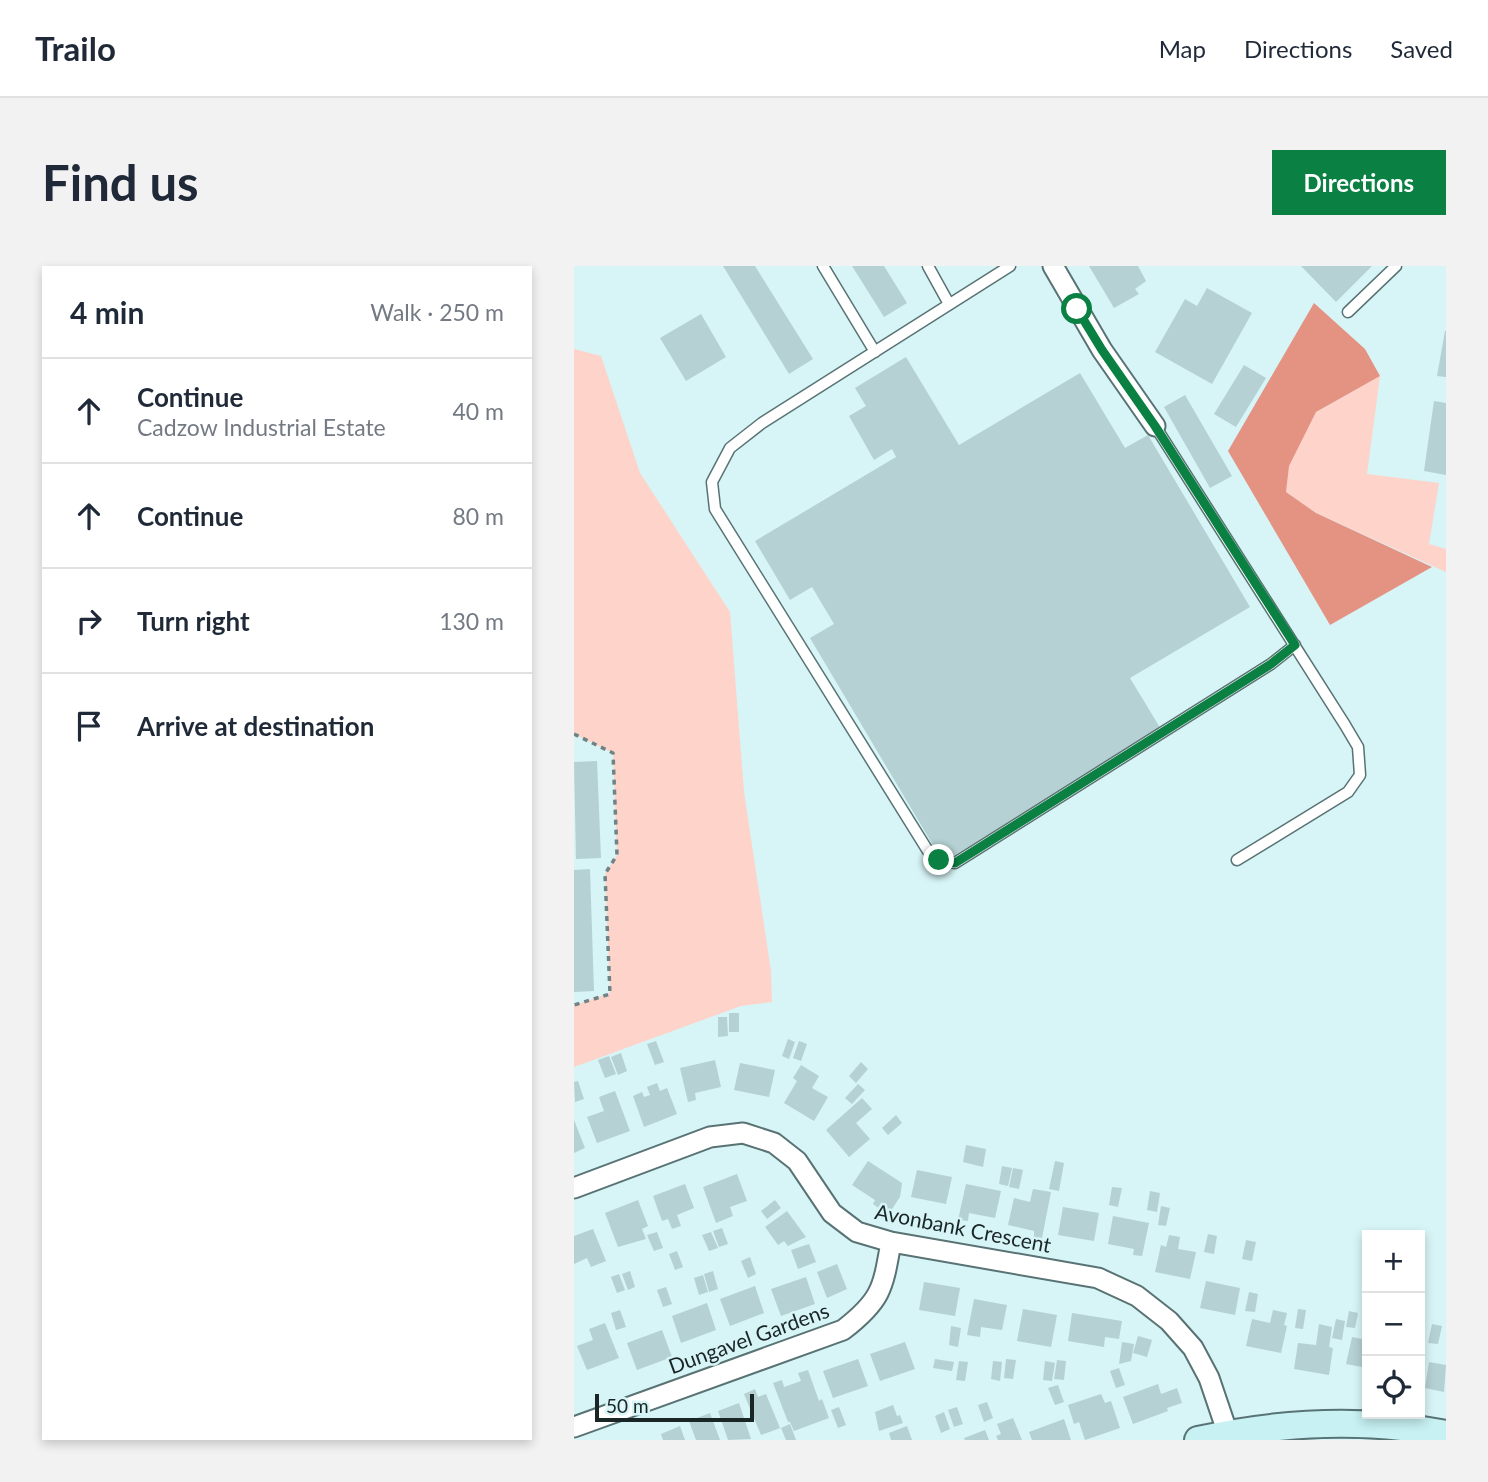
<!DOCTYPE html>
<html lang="en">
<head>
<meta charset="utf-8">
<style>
	:root { --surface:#fff; --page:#f2f2f3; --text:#1f2937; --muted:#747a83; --line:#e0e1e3; --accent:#0b8043 }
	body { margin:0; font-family:Lato,sans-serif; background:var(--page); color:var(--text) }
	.controls { position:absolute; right:21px; bottom:21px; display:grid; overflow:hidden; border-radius:0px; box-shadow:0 4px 10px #0003 }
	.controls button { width:63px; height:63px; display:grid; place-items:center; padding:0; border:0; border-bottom:2px solid var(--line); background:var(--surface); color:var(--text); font:35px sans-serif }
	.scale { position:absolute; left:21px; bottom:18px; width:159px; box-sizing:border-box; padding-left:7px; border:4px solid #1a2526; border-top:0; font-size:19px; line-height:24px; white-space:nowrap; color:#1a2526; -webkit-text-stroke:5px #d7f4f6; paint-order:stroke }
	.stop { position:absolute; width:21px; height:21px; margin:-16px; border:5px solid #0b8043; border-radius:50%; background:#fff }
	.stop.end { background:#0b8043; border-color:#fff; box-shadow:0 2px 7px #0008 }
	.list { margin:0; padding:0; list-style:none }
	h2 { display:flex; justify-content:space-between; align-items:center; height:91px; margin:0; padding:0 28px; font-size:30px }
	h2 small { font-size:23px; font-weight:400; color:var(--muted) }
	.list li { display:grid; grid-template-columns:46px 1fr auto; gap:21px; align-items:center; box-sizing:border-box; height:105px; padding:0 28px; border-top:2px solid var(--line) }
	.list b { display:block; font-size:26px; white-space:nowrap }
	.list p { margin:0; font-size:23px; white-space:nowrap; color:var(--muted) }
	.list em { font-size:23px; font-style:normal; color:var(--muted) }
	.icon { flex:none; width:38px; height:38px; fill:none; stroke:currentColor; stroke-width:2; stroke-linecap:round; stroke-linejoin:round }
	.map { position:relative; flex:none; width:872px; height:1174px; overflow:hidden; border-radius:0px }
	header { display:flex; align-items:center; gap:42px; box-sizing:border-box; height:98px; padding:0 35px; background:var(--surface); border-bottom:2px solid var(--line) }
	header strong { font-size:33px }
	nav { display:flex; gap:38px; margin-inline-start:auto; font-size:24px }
	.intro { display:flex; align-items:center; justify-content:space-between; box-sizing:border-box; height:168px; padding:0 42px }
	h1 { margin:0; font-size:49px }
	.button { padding:18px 32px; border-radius:0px; background:var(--accent); color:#fff; font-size:24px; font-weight:700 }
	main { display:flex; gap:42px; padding:0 42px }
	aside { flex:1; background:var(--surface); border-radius:0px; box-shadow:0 4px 10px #0003 }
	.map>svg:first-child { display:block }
	.green { fill:#fed3ca }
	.forest { fill:#e49383 }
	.building { fill:#b5d1d3 }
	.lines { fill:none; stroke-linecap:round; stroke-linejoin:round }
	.lane-casing { stroke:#597374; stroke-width:13 }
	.street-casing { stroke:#597374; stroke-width:23 }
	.secondary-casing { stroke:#597374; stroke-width:30 }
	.path { stroke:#708384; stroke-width:3.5; stroke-dasharray:5 5; stroke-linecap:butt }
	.lane { stroke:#fff; stroke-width:10 }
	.street { stroke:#fff; stroke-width:19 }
	.secondary { stroke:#c7f1f3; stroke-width:26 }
	.route { stroke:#0b8043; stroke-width:9 }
	.labels { text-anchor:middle; stroke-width:5; stroke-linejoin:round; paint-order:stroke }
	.street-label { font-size:21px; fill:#1a2526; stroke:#d7f4f6 }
</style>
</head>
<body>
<header>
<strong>Trailo</strong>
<nav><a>Map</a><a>Directions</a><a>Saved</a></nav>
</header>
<div class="intro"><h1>Find us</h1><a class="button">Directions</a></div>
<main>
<aside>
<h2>4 min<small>Walk · 250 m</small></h2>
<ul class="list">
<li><svg class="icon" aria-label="ahead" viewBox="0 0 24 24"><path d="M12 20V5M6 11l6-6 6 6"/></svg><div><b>Continue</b><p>Cadzow Industrial Estate</p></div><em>40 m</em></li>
<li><svg class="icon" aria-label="ahead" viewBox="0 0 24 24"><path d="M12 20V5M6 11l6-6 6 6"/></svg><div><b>Continue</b></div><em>80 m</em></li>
<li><svg class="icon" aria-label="right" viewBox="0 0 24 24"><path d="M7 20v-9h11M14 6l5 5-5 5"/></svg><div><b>Turn right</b></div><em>130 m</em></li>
<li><svg class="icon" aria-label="arrive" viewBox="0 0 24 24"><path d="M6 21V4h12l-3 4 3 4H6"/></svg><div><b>Arrive at destination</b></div></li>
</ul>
</aside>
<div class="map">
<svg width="872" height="1174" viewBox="0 0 872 1174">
	<rect width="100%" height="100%" fill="#d7f4f6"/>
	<path class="green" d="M0,83L27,90L66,207L156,346L170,526L197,705L198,736L167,740L0,801V739L36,727L31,608L43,589L39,487L0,468Z
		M806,110L793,208L865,217L855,278L872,283V306L742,247L712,226L715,196L742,146Z"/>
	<path class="forest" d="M740,37L791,83L806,110L742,146L715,200L712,226L742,247L858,301L756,359L654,185Z"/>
	<path class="building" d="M149,0H181L239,93L215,108Z
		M278,0H310L333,37L310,51Z
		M515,0H564L572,15L561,23L565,28L540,42Z
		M727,0H798L762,36Z
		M633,22L678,47L638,118L581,86L611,33L623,40Z
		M127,48L152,91L112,115L86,72Z
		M871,65H872V111L863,110Z
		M332,91L385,179L506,107L551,182L574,169L676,341L556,412L588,465L369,596L236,372L260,358L238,321L216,334L181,275L322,191L318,183L300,194L275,150L292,140L281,122Z
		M670,99L692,112L662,161L640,148Z
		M611,129L658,210L636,222L590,141Z
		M860,135L872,137V209L850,205Z
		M23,495L27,592L2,593L0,496Z
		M16,603L20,725L0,726V604Z
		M155,747H165V766H155Z
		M144,751H153L154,770L144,771Z
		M214,773L221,776L215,793L208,790Z
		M82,775L90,796L81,799L73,778Z
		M225,775L233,778L227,795L219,792Z
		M47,787L53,805L44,809L37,791Z
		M35,790L42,808L31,812L24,794Z
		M141,794L147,821L121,827L122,834L114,836L106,802Z
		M287,796L294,803L282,817L275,810Z
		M166,797L201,804L195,831L160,824Z
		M227,799L245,810L238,822L254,831L240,855L210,837L223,815L219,812Z
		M4,815L10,833L1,836L0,816Z
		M83,817L86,825L93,822L103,848L70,861L59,830L68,826L70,831L76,829L73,821Z
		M284,818L291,824L278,838L271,832Z
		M41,825L56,865L23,877L13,851L30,845L25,831Z
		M288,832L298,843L282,857L296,873L275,891L252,864Z
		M322,849L328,857L314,869L308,862Z
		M0,854L11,882L0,887Z
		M392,879L412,883L409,901L389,896Z
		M294,895L328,917L326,931L314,949L299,938L301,934L278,919Z
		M481,895L490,897L485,925L475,923Z
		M428,900L438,902L434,920L425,918Z
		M439,902L449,904L445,923L435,921Z
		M343,904L378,911L372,938L337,931Z
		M163,908L173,935L156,941L159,950L142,957L129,921Z
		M111,918L120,942L103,949L107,960L98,963L94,953L88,955L79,930Z
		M392,918L427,925L421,952L395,947L394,955L384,954Z
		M538,921L548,922L544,941L535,939Z
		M459,923L477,926L468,972L460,971V965L434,959L440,932L456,936Z
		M576,925L586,927L583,946L573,944Z
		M64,934L74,960L68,963L72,973L44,981L31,947Z
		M201,934L207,942L193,953L187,945Z
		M587,940L596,942L592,960L584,959Z
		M489,941L525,947L520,975L484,969Z
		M213,945L232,971L214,980L210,975L204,979L191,961Z
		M539,950L575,957L568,990L559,989L560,983L534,978Z
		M148,962L154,978L145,981L139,965Z
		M19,963L32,995L17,1001L13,992L0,998V970Z
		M83,966L89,982L80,985L73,969Z
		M137,966L144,982L135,985L128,969Z
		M634,968L643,970L640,988L630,986Z
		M595,969L606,971L604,983L622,986L616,1013L581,1006L587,979L592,981Z
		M672,974L682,976L678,995L668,993Z
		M235,978L242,996L224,1003L217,984Z
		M103,985L109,1001L101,1004L95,988Z
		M176,991L182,1008L174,1012L167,995Z
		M263,998L273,1023L253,1032L243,1006Z
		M56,1005L61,1021L54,1024L48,1008Z
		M139,1005L144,1023L135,1026L130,1008Z
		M45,1008L51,1024L43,1027L37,1011Z
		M129,1009L134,1026L125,1029L120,1012Z
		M232,1011L241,1038L207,1050L197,1023Z
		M632,1015L666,1022L661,1049L626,1042Z
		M350,1016L386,1022L381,1050L345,1044Z
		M181,1020L190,1047L156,1060L146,1033Z
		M92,1021L98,1038L89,1041L83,1024Z
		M675,1026L684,1028L681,1046L671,1045Z
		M400,1033L433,1039L428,1064L407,1061L406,1071L393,1069Z
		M133,1037L142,1064L107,1077L98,1050Z
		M449,1043L483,1049L477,1081L443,1075Z
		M724,1043L732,1044L729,1063L721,1062Z
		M46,1044L52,1061L42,1064L37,1047Z
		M699,1044L713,1047L710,1059L713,1060L707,1087L672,1080L678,1053L696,1057Z
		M775,1045L784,1047L781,1062L772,1061Z
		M498,1047L548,1055L545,1073L531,1071L530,1081L494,1075Z
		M762,1053L771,1055L768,1074L758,1072Z
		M31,1057L45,1092L13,1104L3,1080L19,1074L15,1063Z
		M745,1058L758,1061L755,1081L759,1082L755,1109L720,1103L724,1077L742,1079Z
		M858,1058L868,1060L864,1078L854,1077Z
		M377,1060L387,1062L384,1081L375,1079Z
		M88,1064L98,1091L63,1104L53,1077Z
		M564,1070L578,1074L573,1091L559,1087Z
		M778,1071L793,1074V1102L772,1098Z
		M331,1076L341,1103L306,1115L296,1088Z
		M548,1076L560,1078L557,1095L545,1098Z
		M284,1093L294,1120L259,1132L249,1105Z
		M361,1093L380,1096L378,1105L359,1102Z
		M432,1093L442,1094L439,1113L430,1112Z
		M483,1094L492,1095L490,1114L480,1113Z
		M385,1095L394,1096L391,1115L382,1114Z
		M419,1095L428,1096L426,1115L417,1113Z
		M471,1095L481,1097L478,1115L469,1114Z
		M855,1096L872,1099L870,1126L851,1122Z
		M545,1102L551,1119L542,1122L536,1105Z
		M234,1104L245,1135L248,1133L255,1152L220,1165L216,1156H214L199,1117L208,1114L210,1121L227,1115L224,1107Z
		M584,1118L587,1128L603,1122L608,1137L593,1142L594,1145L559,1158L549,1131Z
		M484,1119L490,1136L481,1139L474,1122Z
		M181,1123L184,1131L192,1128L206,1162L187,1169L170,1128Z
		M527,1128L531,1137L537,1135L546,1162L511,1174L505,1156L500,1158L494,1139Z
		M413,1136L419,1152L410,1156L404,1139Z
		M165,1137L177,1173L154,1174L144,1145Z
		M319,1139L323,1150L326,1149L329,1157L305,1165L301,1146Z
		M265,1141L272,1159L264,1162L257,1144Z
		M383,1141L389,1158L380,1161L374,1144Z
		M370,1146L376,1163L367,1167L361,1150Z
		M136,1147L146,1174H122L115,1155Z
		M439,1152L448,1174H424L422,1170L427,1168L423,1158Z
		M490,1153L497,1174H458L455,1166Z
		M216,1158L222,1174H212L207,1162Z
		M106,1160L111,1174H89L87,1168Z
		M333,1160L338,1174H317L315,1167Z
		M411,1164L415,1174H391L390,1172Z"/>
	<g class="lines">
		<g class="lane-casing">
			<path id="lane" d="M249,0L301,86
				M354,0L375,38
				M436,0L188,157L156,182L138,216L141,243L354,585L365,594L381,597L697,398L721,379
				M774,46L822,0
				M581,160L771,459L784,481L786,509L774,526L663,594"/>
		</g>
		<g class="street-casing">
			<path id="street" d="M479,0L528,84L581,160
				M0,922L136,871L169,867L200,877L223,895L258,947L283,966L317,976L524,1012L563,1030L595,1055L619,1082L635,1112L654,1168
				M0,1161L269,1064C308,1034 309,1022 317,976"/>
		</g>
		<g class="secondary-casing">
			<path id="secondary" d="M624,1174C707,1156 789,1151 872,1168"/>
		</g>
		<path class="path" d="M0,468L39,487L43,589L31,608L36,728L0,739"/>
		<use href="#lane" class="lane"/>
		<use href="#street" class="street"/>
		<use href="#secondary" class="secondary"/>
	</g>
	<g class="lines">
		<path class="route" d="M365,594L381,597L697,398L721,379L581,160L528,84L503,43"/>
	</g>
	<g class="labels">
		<g class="street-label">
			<text transform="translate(389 963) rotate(11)" y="7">Avonbank Crescent</text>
			<text transform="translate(175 1073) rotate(-20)" y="7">Dungavel Gardens</text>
		</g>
	</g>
</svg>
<div class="controls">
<button>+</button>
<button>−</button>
<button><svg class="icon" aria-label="locate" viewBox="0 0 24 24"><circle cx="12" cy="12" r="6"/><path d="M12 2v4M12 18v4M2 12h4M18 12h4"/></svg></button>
</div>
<div class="scale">50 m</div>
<div class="stop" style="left:503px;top:43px"></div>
<div class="stop end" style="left:365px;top:594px"></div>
</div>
</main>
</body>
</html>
